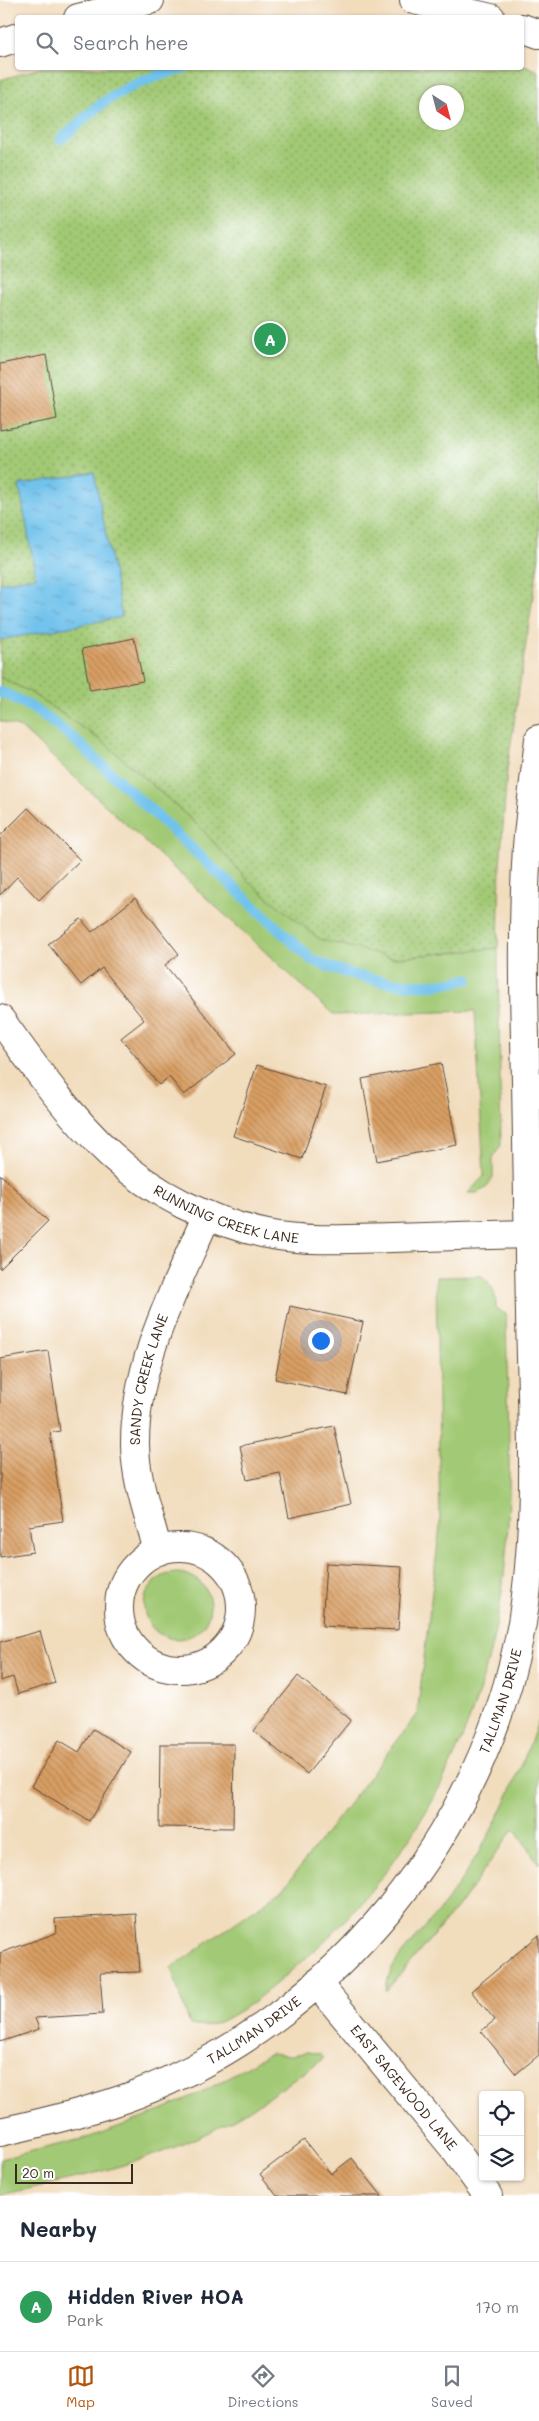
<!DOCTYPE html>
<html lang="en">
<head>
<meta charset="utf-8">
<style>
	:root { --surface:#fff; --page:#f2f2f3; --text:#1f2937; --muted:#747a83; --line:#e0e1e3; --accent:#b45309 }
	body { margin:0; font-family:Mali,sans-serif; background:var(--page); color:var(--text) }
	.controls { position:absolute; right:15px; bottom:15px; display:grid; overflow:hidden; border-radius:5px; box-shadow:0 1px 4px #0004 }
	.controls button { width:45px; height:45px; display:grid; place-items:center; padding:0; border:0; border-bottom:1px solid var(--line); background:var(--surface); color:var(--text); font:25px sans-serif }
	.compass { position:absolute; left:419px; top:85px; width:45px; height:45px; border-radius:50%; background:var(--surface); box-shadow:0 1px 4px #0004; rotate:144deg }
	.scale { position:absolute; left:15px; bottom:12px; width:118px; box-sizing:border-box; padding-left:5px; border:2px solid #3b2a1e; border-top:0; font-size:14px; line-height:18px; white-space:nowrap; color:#3b2a1e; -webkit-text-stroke:4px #fff; paint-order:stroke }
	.you { position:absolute; left:320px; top:1340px; width:18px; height:18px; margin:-12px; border:4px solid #fff; border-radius:50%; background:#1a73e8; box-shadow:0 0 0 8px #1a73e833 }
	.badge { display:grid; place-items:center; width:32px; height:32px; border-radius:50%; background:var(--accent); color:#fff; font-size:16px; font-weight:700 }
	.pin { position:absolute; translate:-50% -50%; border:2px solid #fff; box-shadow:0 1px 5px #0006 }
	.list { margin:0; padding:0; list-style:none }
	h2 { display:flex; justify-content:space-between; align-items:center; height:65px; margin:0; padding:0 20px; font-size:21px }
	h2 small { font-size:16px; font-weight:400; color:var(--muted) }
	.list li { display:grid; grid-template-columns:32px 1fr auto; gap:15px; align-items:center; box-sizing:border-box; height:90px; padding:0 20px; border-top:1px solid var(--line) }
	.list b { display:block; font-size:19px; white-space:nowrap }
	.list p { margin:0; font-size:16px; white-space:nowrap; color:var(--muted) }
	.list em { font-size:16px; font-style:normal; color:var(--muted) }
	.icon { flex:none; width:28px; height:28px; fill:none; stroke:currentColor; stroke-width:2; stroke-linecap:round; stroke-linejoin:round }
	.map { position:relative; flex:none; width:539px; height:2196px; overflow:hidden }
	.search { position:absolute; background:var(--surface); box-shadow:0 1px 4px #0004; left:15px; right:15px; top:15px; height:55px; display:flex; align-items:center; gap:12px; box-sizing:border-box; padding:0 18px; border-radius:5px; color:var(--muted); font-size:19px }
	.sheet { height:155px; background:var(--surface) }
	nav { display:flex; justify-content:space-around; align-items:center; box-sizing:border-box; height:70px; border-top:1px solid var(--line); background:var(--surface); font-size:14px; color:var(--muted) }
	nav a { display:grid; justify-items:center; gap:2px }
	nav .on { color:var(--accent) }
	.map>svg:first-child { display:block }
	.green { fill:#a2c974; stroke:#6e7a49 }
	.park { fill:url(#park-dots); stroke:#6e7a49; fill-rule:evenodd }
	.water { fill:url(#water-ripples); stroke:#567685 }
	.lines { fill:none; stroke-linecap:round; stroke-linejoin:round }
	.stream { stroke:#71c2ec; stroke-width:11 }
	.building { fill:url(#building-back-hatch) }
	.minor-casing { stroke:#564536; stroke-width:30 }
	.minor { stroke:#fff; stroke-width:28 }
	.labels { text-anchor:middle; stroke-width:4; stroke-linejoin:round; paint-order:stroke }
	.street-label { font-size:14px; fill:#3b2a1e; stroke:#fff }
</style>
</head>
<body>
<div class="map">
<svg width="539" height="2196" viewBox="0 0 539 2196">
	<defs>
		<pattern id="park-dots" width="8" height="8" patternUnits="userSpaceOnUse" patternTransform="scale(1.25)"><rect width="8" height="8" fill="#a2c974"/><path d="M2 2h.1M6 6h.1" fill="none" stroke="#85a35f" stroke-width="1.8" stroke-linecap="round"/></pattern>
		<pattern id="water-ripples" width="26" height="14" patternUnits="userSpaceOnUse" patternTransform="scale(1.25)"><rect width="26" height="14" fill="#71c2ec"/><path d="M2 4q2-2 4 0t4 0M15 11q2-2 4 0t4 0" fill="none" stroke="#5e9ebf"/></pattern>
		<pattern id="building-back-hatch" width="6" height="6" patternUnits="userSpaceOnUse" patternTransform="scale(1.25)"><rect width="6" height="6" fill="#d99f64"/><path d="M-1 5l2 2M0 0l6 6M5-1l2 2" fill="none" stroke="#b18252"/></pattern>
	</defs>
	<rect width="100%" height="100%" fill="#fff"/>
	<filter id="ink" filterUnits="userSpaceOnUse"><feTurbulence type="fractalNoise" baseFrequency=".02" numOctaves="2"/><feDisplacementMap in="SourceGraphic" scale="10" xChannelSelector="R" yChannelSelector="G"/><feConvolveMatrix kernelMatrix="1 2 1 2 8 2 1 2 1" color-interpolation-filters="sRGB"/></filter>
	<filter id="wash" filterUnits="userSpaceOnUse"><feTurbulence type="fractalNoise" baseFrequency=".0096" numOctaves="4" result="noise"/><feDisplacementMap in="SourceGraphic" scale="20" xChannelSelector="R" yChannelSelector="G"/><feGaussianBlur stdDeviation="1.12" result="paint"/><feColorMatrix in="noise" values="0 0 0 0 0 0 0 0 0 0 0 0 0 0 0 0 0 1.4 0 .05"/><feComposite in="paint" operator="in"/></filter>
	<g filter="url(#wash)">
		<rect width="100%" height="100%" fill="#f1dcbc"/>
		<path class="green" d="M0,677L30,692L105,743L202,829L249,882L393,958L498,948L501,1145L493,1158V1177L486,1188L477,1193H468L484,1176L475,1011L334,1015L21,728L0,721Z
			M482,1276C493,1286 496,1293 496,1309L506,1314C507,1389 512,1466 507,1542C497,1702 427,1850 307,1957C285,1976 235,2022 206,2026C201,2027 195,2026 190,2025L171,1968L282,1890L417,1715L440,1526L436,1277Z
			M144 1606a33 33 0 1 1 66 0a33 33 0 1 1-66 0Z
			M539,1719V1864L514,1828L461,1903L386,1991C387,1964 410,1946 427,1925C479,1865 513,1793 539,1719Z
			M308,2052L320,2054L324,2058C297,2077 271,2097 242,2114C168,2159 84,2177 0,2195V2159L90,2137L148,2116L208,2089L270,2053L291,2055Z"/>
		<path class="park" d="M522,64L539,71V556L507,770L500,867L498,948L393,958L319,939L249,882L202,829L105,743L30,692L0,677V80L40,68H522ZM426,92H456V122H426Z"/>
		<path class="water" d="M94,472L122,617L0,640V583L36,577L19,485Z"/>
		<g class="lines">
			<path class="stream" d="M61,139C74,129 84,118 96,108C123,87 151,77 184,68
				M0,692C28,702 50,720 73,738L312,960C359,980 416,993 468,979"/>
		</g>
		<g id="blocks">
			<path class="building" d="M46,355L57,419L0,430V364Z
				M134,638L143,681L90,690L82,649Z
				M28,808L80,860L39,900L17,877L0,895V836Z
				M135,898L179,954L165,965L236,1054L184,1095L169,1077L159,1085L121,1038L144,1020L102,968L81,985L48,944L81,919L92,932Z
				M441,1063L457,1145L377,1161L362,1079Z
				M257,1065L326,1087L302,1159L233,1136Z
				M0,1174L48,1221L0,1269Z
				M290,1306L363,1322L347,1395L275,1379Z
				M48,1351L60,1431L50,1433L63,1521L29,1526L33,1552L0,1557V1359Z
				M334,1426L351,1504L289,1518L280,1473L247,1480L240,1446Z
				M326,1563L402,1567L398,1630L322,1626Z
				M40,1631L55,1683L18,1694L13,1677L0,1681V1642Z
				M298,1676L351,1720L307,1774L254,1731Z
				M93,1729L131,1752L89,1821L31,1786L59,1740L79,1752Z
				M160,1744H234L233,1828L159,1827Z
				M136,1914L140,1972L100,1973L103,2014L35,2018L39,2029L0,2042V1953L56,1933L55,1919Z
				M539,1935V2055L516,2074L481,2031L495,2020L471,1991Z
				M304,2140L331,2174L352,2158L382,2196H277L260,2174Z"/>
		</g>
	</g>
	<g filter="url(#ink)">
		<use href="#blocks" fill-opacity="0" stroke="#564536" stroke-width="1"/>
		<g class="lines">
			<g class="minor-casing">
				<g id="minor">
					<path d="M414,0L491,18"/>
					<path d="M78,18L150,0"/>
					<path d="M522,28L539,34"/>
					<path d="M0,43L18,37"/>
					<path id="s1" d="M0,1019C34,1066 68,1115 110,1154C153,1194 210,1222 267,1234C308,1242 351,1239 392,1238C438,1237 483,1235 528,1234"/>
					<circle cx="180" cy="1608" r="61"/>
					<path id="s2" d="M158,1551C149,1516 135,1480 135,1443C135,1362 176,1287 207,1215"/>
					<path id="s3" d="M317,1983L453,2147L488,2196"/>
					<path id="s4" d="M0,2132C46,2122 92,2111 137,2094C335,2017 485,1832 522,1623C539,1522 532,1417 530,1315C529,1237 527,1159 526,1081C524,1003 522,925 527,847C530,811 535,775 539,739"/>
				</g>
			</g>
			<use href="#minor" class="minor"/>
		</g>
	</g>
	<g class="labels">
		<g class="street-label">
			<text dy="5" stroke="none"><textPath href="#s1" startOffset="308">RUNNING CREEK LANE</textPath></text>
			<text dy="5" stroke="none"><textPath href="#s2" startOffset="176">SANDY CREEK LANE</textPath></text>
			<text dy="5" stroke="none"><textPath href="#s4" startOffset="696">TALLMAN DRIVE</textPath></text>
			<text dy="5" stroke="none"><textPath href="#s4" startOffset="276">TALLMAN DRIVE</textPath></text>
			<text dy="5" stroke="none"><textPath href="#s3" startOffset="136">EAST SAGEWOOD LANE</textPath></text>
		</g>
	</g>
</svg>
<div class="controls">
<button><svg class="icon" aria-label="locate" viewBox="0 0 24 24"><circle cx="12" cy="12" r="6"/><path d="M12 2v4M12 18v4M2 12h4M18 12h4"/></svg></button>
<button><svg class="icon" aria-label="layers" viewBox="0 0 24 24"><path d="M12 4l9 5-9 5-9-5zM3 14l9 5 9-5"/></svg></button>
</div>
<svg class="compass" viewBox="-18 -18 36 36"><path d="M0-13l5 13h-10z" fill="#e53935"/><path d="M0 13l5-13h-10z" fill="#747a83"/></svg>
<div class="scale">20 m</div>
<div class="you"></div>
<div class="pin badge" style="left:270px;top:339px;background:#2e9e5b">A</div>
<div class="search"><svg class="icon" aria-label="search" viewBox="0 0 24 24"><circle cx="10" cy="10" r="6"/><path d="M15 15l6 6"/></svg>Search here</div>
</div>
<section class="sheet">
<h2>Nearby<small></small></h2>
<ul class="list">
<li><span class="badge" style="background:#2e9e5b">A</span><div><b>Hidden River HOA</b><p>Park</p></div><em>170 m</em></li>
</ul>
</section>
<nav>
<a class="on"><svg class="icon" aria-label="map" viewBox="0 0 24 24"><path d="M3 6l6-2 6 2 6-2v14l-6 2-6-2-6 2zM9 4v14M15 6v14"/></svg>Map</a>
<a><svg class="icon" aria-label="directions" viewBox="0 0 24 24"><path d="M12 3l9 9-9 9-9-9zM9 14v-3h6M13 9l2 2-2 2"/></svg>Directions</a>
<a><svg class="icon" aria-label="saved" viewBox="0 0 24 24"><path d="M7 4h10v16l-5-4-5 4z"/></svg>Saved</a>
</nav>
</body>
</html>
